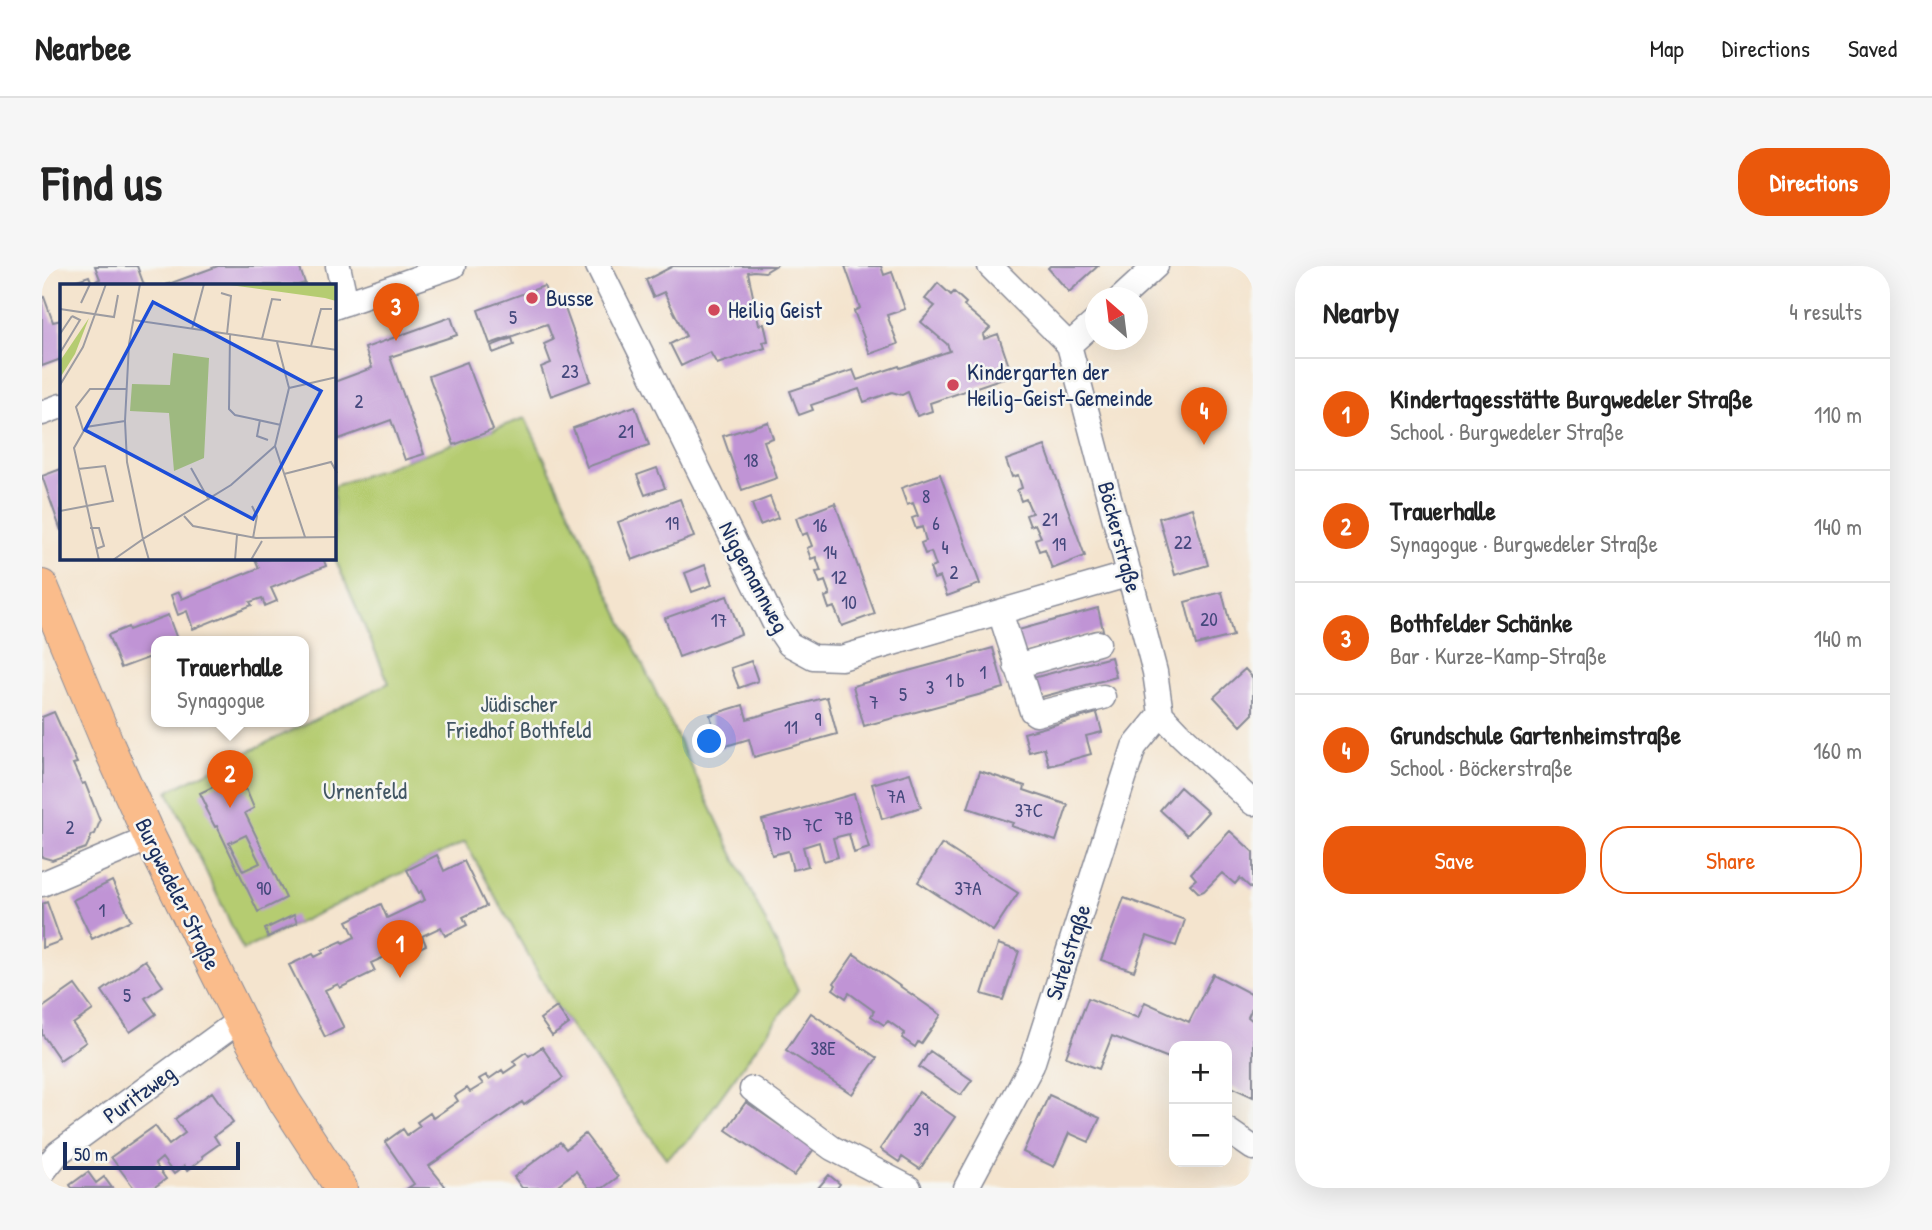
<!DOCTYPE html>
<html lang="en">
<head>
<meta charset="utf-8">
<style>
	:root { --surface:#fff; --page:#f6f6f6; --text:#222; --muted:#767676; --line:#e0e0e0; --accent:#ea580c }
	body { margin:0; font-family:"Patrick Hand",sans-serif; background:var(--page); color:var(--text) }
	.controls { position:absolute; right:21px; bottom:21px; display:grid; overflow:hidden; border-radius:14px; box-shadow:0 7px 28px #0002 }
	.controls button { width:63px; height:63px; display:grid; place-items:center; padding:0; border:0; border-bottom:2px solid var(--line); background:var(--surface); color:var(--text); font:35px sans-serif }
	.compass { position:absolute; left:1043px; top:21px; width:63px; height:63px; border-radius:50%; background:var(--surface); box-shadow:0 7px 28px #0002; rotate:332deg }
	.scale { position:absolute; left:21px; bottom:18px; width:177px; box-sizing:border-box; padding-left:7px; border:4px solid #1b2f5e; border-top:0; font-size:19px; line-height:24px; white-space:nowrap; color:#1b2f5e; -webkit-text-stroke:5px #f6f6f2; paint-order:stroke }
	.you { position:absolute; left:668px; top:476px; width:24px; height:24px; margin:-18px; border:5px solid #fff; border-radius:50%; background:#1a73e8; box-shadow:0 0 0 10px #1a73e833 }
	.badge { display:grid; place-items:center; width:46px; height:46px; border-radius:50%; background:var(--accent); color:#fff; font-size:23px; font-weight:700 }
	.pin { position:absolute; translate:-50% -58px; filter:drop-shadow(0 2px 4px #0008) }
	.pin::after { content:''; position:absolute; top:37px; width:24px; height:21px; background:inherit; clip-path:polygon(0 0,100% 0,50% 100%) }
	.popup { position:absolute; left:109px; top:370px; width:158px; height:91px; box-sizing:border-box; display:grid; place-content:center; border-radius:14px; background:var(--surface); filter:drop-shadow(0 2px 5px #0005); font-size:23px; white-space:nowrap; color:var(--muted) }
	.popup b { font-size:26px; color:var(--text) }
	.popup::after { content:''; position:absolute; left:50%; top:100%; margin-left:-14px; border:14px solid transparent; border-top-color:var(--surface) }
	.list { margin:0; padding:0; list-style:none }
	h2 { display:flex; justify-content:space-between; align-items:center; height:91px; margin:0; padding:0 28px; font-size:30px }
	h2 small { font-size:23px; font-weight:400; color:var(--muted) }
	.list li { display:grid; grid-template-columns:46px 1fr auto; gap:21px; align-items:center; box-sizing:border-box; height:112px; padding:0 28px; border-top:2px solid var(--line) }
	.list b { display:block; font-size:26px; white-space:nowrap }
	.list p { margin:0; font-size:23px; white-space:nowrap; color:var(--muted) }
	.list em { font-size:23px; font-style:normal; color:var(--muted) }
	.actions { display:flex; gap:14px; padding:21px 28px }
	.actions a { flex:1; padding:16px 0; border:2px solid var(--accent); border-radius:28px; text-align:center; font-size:24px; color:var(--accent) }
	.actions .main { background:var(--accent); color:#fff }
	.map { position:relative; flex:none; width:1211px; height:922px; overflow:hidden; border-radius:28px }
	header { display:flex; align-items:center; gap:42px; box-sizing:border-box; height:98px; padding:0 35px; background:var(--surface); border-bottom:2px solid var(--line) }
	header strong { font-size:33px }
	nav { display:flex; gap:38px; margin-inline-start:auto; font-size:24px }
	.intro { display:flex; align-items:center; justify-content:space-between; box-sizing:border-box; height:168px; padding:0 42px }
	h1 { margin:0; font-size:49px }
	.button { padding:18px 32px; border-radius:28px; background:var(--accent); color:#fff; font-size:24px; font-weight:700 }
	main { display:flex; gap:42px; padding:0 42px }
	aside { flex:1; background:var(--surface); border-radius:28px; box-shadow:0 7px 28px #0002 }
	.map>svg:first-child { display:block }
	.green { fill:#b5cc71; stroke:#687e68; stroke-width:2 }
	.building { fill:#c094d5; fill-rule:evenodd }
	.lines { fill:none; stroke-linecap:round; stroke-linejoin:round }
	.minor-casing { stroke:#888a96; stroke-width:27 }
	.major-casing { stroke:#888a96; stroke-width:34 }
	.minor { stroke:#fff; stroke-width:24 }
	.major { stroke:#fabc8b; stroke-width:32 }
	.poi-dot { fill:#d1495b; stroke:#f6f6f2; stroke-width:2.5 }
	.labels { text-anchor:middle; stroke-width:5; stroke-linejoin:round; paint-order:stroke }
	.number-label { font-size:19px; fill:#44487c }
	.poi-label { font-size:23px; fill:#1b2f5e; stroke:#f6f6f2; text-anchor:start }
	.street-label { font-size:23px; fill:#1b2f5e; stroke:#f6f6f2 }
	.park-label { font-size:23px; fill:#425663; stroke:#f6f6f2 }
	.inset-road { fill:none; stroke:#9d9ca1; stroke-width:2 }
	.view { fill:#1d4ed8; fill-opacity:0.15; stroke:#1d4ed8; stroke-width:3.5 }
	.inset-edge { fill:none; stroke:#1b2f5e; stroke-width:3.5 }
</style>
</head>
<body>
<header>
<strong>Nearbee</strong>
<nav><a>Map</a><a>Directions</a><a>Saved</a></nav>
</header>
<div class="intro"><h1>Find us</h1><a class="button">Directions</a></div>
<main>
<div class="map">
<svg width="1211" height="922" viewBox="0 0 1211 922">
	<rect width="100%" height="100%" fill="#f6f6f2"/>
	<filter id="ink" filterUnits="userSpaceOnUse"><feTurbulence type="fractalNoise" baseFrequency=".0143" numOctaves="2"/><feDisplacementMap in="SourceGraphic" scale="14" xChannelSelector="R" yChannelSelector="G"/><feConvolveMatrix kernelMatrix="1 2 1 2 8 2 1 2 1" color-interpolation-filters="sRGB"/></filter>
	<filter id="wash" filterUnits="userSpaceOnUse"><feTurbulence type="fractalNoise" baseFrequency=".00686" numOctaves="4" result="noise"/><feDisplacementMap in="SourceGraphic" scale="28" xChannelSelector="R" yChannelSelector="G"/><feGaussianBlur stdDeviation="1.57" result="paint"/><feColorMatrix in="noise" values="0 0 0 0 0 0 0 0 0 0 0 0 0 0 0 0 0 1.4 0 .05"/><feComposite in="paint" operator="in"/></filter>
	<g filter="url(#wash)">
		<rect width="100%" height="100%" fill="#f4e4ce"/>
		<path class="green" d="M483,152L756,724L649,872L624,892L515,741L423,576L201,684L126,525L347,417L292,290V220Z"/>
		<g id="blocks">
			<path class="building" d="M53,0H95L102,19H27L26,17L47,10L50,17L58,13Z
				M176,0H257L263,17L256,19H124Z
				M631,0H733L723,6L712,5L706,6L717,59L722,57L726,75L721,76L723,82L675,98L668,86L639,100L628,78L644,70L622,26L611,31L604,14Z
				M803,0H839L842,9L850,6L863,43L845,49L856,78L828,88L812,45L818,42Z
				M1008,0H1056L1027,26L1006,2Z
				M896,17L909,29L912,26L924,37L922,40L948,62L941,69L942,73L956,68L970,109L888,137L890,145L875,150L866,126L860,129L850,126L822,136L817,123L769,139L771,144L757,149L748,125L811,104L815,114L857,100L858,102L908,85L905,78L879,56L893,40L883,33Z
				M502,20L510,41L521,37L549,115L509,130L499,101L509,97L502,78L511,74L505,58L448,78L436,44Z
				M2,31L11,56L19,54V93L0,100V32Z
				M409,51L415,69L348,91L382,188L363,194L349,154L297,173L292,160V116L330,102L323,82Z
				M470,72L472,79L451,87L449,80Z
				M425,96L451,164L412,179L387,110Z
				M593,140L607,179L545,201L531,162Z
				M726,156L731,172L722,175L735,212L700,224L681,170Z
				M1003,180L1043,290L1010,303L1003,283L997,285L993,273L999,271L993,258L988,260L984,249L990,247L984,233L979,235L975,224L980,222L976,209L970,211L964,194Z
				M615,202L623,222L603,229L595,209Z
				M19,203V265L0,210Z
				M898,208L938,318L905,330L898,311L892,313L888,302L894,300L889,286L883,288L879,277L884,275L880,261L874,263L870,252L876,250L871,237L865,239L859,222Z
				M728,231L736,252L718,259L710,238Z
				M638,233L652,271L590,294L576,256Z
				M793,237L833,348L800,360L792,341L787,343L783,331L788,329L783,315L778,317L774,306L779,305L774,291L769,293L765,282L770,280L765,267L760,269L754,252Z
				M1150,242L1166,299L1133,309L1117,252Z
				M215,292H281L284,300L229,322L235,335L223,340L220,332L208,336L210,339L151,363L145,345L136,349L129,329L137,326L140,333L217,302L213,293Z
				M663,299L670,319L650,326L643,307Z
				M1180,326L1191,370L1154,379L1143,336Z
				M685,330L699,368L637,391L623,352Z
				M1056,342L1061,364L979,386L973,365Z
				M126,349L136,376H115L114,389L79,402L66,369L86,361L87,364Z
				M951,382L962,422L822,460L811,420Z
				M1069,391L1074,411L992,433L987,413Z
				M709,395L716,415L697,422L689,402Z
				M1203,403L1211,412V448L1199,460L1172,431Z
				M785,431L795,468L712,491L707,473L677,482L668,449L701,439L705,453Z
				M12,446L35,497L31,498L40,518L43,517L58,555L53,568L50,569L44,582L10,594L0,591V451Z
				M1055,447L1060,466L1044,470L1049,488L1007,500L1002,482L987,486L982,467Z
				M938,505L983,520L982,524L1026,539L1014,575L969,560L971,557L926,542Z
				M868,507L879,541L840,553L830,518Z
				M194,510L202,524L204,523L212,542L203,547L244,632L216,646L175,560L173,561L163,542L165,541L158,527ZM204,569L218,597L201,605L187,577Z
				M1138,521L1166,546L1145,569L1118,544Z
				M812,528L827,582L812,587L807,568L791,572L796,591L782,595L777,576L761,581L766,600L751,604L746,585L730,589L720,554Z
				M1188,565L1211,586V624L1198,612L1193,618L1180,607L1162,625L1157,627L1148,618L1154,613L1149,607Z
				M900,578L976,627L951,665L876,616Z
				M395,589L402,605L422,595L444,640L421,651L425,659L403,670L399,661L380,670L384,679L363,689L360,683L329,697L333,705L298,722L296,718L283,724L302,762L283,771L247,699L271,688L273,691L281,687L280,684L300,675L301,677L313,671L305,655L339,638L345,652L383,634L379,625L377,627L365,604Z
				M70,615L89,654L50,673L31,634Z
				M1082,632L1143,654L1134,680L1105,670L1092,705L1059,694Z
				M5,636L19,675L0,682V638Z
				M252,649L255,657L226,671L223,663Z
				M956,678L977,685L961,734L940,728Z
				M812,688L899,749L879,778L876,776L873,781L860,772L863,767L846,755L842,759L829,750L832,745L807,727L804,732L791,723L794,719L792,717Z
				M103,694L121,720L103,732L114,748L88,766L60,725Z
				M1171,708L1211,729V740L1206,751L1211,755V831L1185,819V780H1132V794L1070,770L1057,803L1024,791L1046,732L1096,752L1103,736L1147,756Z
				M33,719L51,744L31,758L44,776L18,794L0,768V742Z
				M515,741L527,758L510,770L498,753Z
				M769,747L835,792L810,828L744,784Z
				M500,781L521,812L482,839L480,836L387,900L403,920L401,922H366L372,918L343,876L361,863L365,869L378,860L375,856L388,847L391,852L416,835L413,830L425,822L428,826L441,818L437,813L444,809L447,813L460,804L462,807L474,799L471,795L484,786L487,790Z
				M888,785L930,814L919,829L877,801Z
				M170,826L191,856L172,870L177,878L160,890L161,892L145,905L142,900L132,908L120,892L113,898L124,913L111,922H92L69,891L113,860L127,879L143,867L133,853Z
				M877,826L913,851L878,903L860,891L857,896L838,883Z
				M1007,829L1058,852L1047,876L1027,867L1012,901L981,886Z
				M704,836L772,883L752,910L684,864Z
				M543,868L576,911L561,922H547L534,905L512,922H480L472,911L518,876L524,883Z
				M46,906L54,917L62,911L70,922H30L28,919Z
				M787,909L798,918L795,922H776Z"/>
		</g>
	</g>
	<g filter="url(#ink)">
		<use href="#blocks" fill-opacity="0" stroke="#888a96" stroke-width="2"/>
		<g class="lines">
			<g class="minor-casing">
				<path id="minor" d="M296,0L304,37
					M556,0L732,356L747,378L771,391L799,392L1088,308
					M948,0L1027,79L1113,406L1119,448L1139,469L1211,537
					M1079,32L1114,0
					M292,41L411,0
					M1027,79L1054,55
					M0,147L19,140
					M958,346L990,445L994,448L1061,431
					M974,400L1056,377
					M0,618L108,572
					M710,823L790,882L867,922
					M1185,864L1211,882
					M0,907L16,887L198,754
					M924,922L990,799L1092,481L1119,448"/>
			</g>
			<g class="major-casing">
				<path id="major" d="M0,320L67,481L108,572L198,754L243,836L299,922"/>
			</g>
			<use href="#minor" class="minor"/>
			<use href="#major" class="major"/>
		</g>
	</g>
	<g class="poi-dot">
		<circle cx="490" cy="32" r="7"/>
		<circle cx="672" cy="44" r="7"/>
		<circle cx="911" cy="119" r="7"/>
	</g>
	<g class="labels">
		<g class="number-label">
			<text x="471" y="58">5</text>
			<text x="528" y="112">23</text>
			<text x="317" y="142">2</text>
			<text x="584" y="172">21</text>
			<text x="709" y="201">18</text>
			<text x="884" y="237">8</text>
			<text x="1008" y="260">21</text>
			<text x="630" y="264">19</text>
			<text x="894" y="264">6</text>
			<text x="778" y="266">16</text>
			<text x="1141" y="283">22</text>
			<text x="1017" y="285">19</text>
			<text x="903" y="288">4</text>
			<text x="788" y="293">14</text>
			<text x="912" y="313">2</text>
			<text x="797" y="318">12</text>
			<text x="807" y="343">10</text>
			<text x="1167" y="360">20</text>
			<text x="677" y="361">17</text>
			<text x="941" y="413">1</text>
			<text x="913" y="421">1 b</text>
			<text x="888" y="428">3</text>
			<text x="861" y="435">5</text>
			<text x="832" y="443">7</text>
			<text x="776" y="460">9</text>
			<text x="749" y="468">11</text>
			<text x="854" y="537">7A</text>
			<text x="987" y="551">37C</text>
			<text x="802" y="559">7B</text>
			<text x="771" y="566">7C</text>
			<text x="28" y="568">2</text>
			<text x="740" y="574">7D</text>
			<text x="222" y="629">90</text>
			<text x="926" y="629">37A</text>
			<text x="60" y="651">1</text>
			<text x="85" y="736">5</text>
			<text x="781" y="789">38E</text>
			<text x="879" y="870">39</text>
		</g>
		<g class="poi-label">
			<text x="504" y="40">Busse</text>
			<text x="686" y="52">Heilig Geist</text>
			<text x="925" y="114">Kindergarten der<tspan x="925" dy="26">Heilig-Geist-Gemeinde</tspan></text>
		</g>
		<g class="street-label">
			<text transform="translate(1078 271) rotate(75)" y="8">Böckerstraße</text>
			<text transform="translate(712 311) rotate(62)" y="8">Niggemannweg</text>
			<text transform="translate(136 628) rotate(64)" y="8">Burgwedeler Straße</text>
			<text transform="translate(1026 686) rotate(-72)" y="8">Sutelstraße</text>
			<text transform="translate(97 828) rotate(-36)" y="8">Puritzweg</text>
		</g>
		<g class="park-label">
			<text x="477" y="446">Jüdischer<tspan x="477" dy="26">Friedhof Bothfeld</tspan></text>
			<text x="323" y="533">Urnenfeld</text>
		</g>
	</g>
	<g transform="translate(18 18)">
		<rect width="276" height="276" fill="#f4e4ce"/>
		<path d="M162,0H276V17L265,14ZM29,34L15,70L0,94V77ZM113,69L149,74L144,174L114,187L109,129L70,127L72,100L110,101Z" fill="#b5cc71"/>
		<path class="inset-road" d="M161,9L171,12L167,50M21,19L30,0M0,25L54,33L58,11M73,36L277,66M132,45L144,0M0,50L12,32M170,51L169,125L175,131L221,141M202,55L212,15L221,16M217,58L229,104L215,162L245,253M251,62L261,25H272M0,69L20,36L12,32M0,101L23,63L46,0M229,104L277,93M200,136L197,152L208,156M23,146L16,123L30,105H66M131,184L149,216M224,190L271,178L277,189M192,222L197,232L193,254M0,227L53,217L45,182L18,185M124,232L133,242L196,254L277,253M30,244H39L44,262L36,265M39,276L14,164L26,143L65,137M53,276L83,255L67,178L65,137L69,60L80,0M89,276L83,255L171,201L215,162M175,276L177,251M191,276L202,257"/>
		<path class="view" d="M93,18L261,107L193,235L25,146Z"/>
		<rect width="276" height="276" class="inset-edge"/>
	</g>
</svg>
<div class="controls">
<button>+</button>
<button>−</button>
</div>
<svg class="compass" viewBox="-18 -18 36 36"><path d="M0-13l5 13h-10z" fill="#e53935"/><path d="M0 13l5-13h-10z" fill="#767676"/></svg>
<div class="scale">50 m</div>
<div class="you"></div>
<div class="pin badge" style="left:358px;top:712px">1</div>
<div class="pin badge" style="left:188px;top:542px">2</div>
<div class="popup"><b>Trauerhalle</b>Synagogue</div>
<div class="pin badge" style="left:354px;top:75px">3</div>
<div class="pin badge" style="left:1162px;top:179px">4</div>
</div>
<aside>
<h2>Nearby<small>4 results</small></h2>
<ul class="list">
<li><span class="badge">1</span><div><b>Kindertagesstätte Burgwedeler Straße</b><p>School · Burgwedeler Straße</p></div><em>110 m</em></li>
<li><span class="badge">2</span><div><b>Trauerhalle</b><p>Synagogue · Burgwedeler Straße</p></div><em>140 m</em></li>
<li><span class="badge">3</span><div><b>Bothfelder Schänke</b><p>Bar · Kurze-Kamp-Straße</p></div><em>140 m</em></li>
<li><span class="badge">4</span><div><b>Grundschule Gartenheimstraße</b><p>School · Böckerstraße</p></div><em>160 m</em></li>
</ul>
<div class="actions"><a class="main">Save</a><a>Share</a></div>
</aside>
</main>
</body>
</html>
